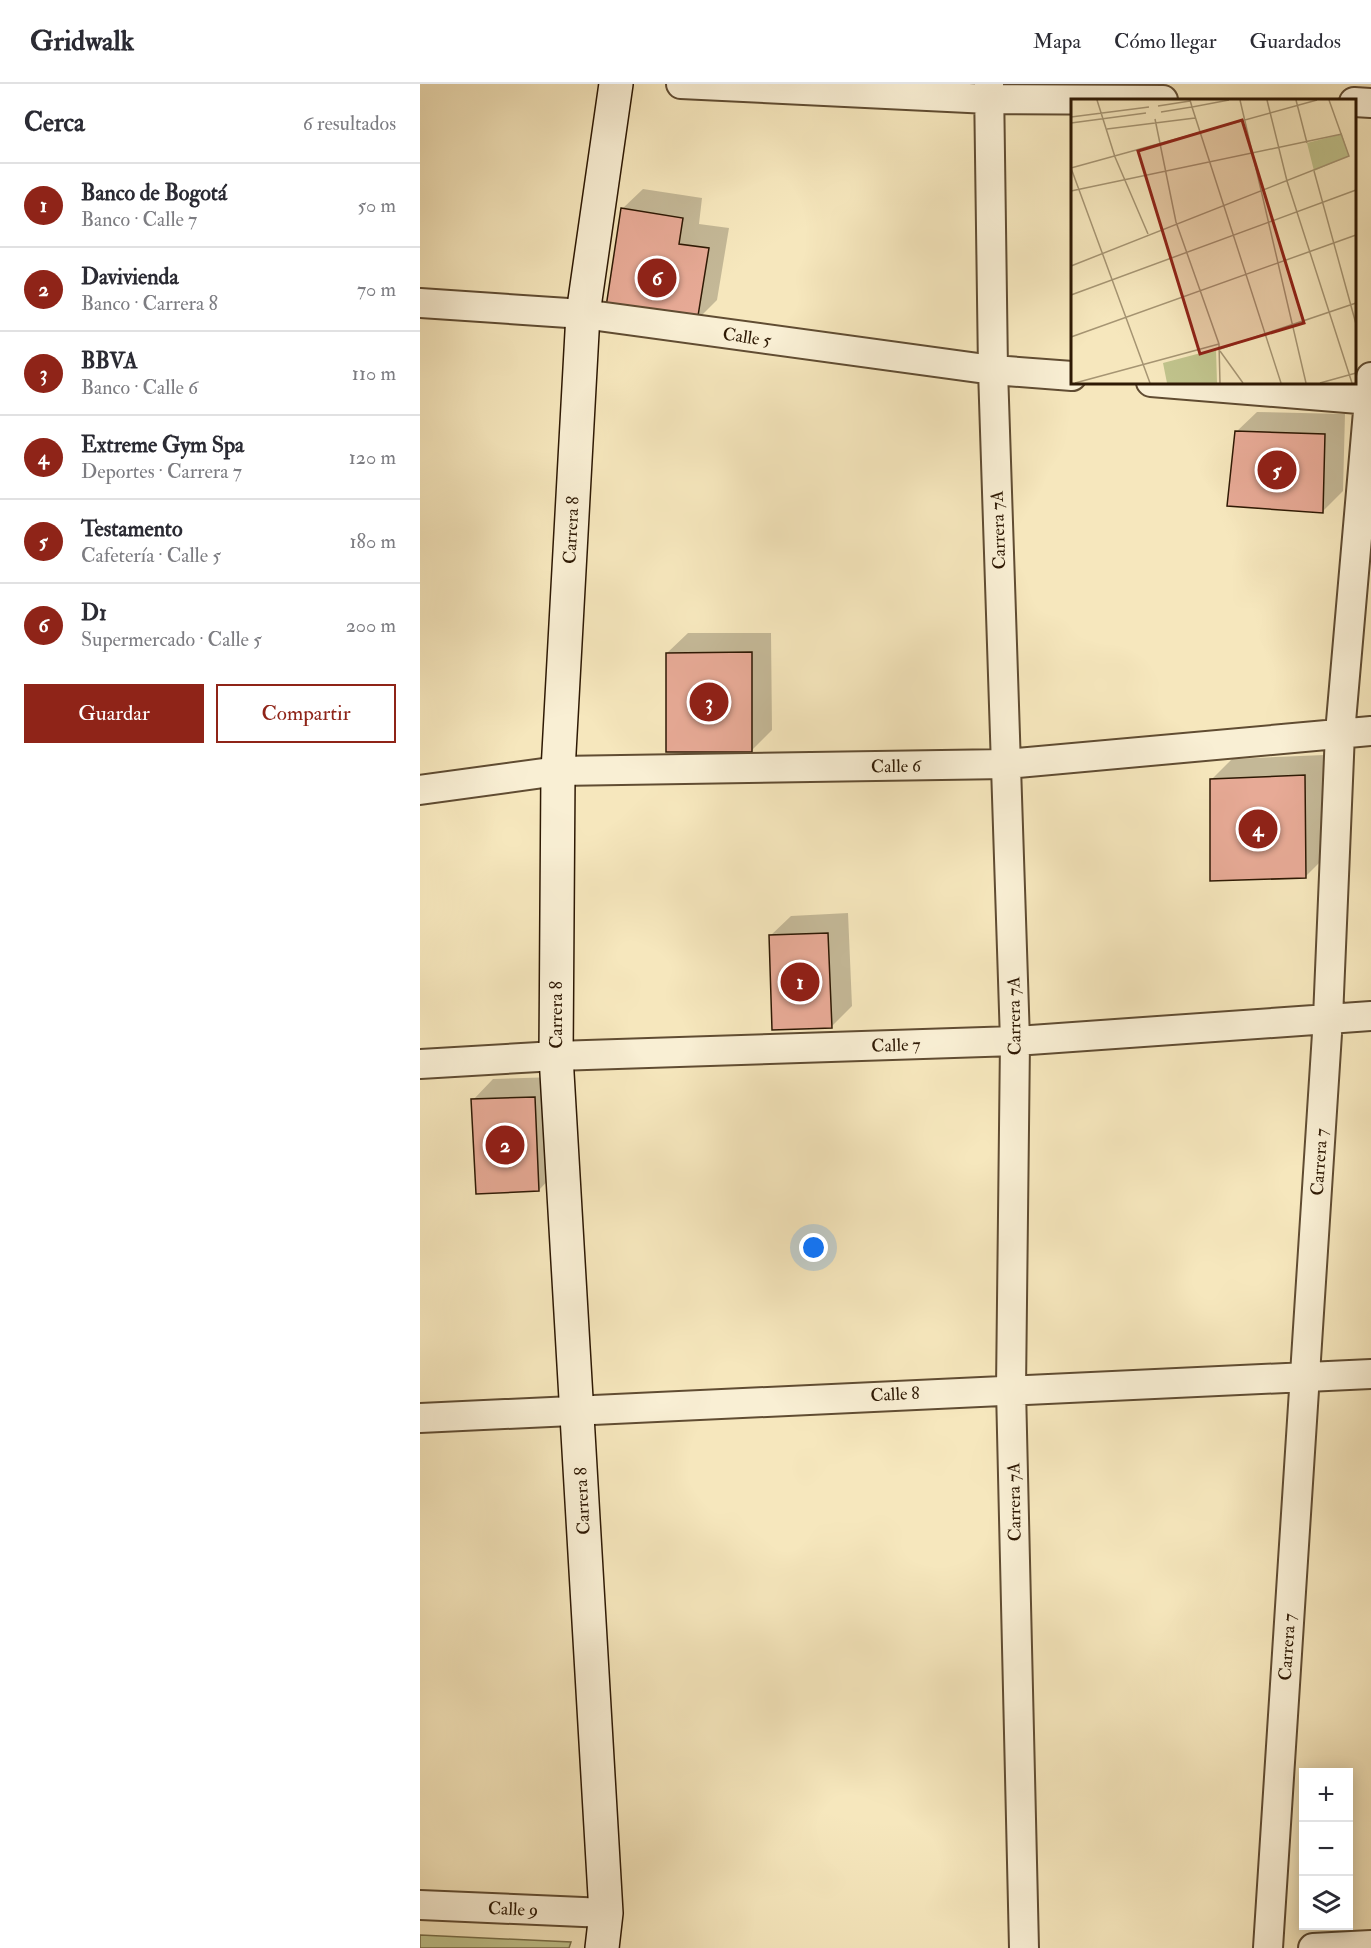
<!DOCTYPE html>
<html lang="es">
<head>
<meta charset="utf-8">
<style>
	:root { --surface:#fff; --page:#f7f7f7; --text:#2b2b33; --muted:#7c7c81; --line:#e1e1e2; --accent:#8f2418 }
	body { margin:0; font-family:"IM FELL Double Pica",serif; background:var(--page); color:var(--text) }
	.controls { position:absolute; right:18px; bottom:18px; display:grid; overflow:hidden; border-radius:0px; box-shadow:0 3px 15px #0003 }
	.controls button { width:54px; height:54px; display:grid; place-items:center; padding:0; border:0; border-bottom:2px solid var(--line); background:var(--surface); color:var(--text); font:30px sans-serif }
	.you { position:absolute; left:394px; top:1164px; width:21px; height:21px; margin:-15px; border:4px solid #fff; border-radius:50%; background:#1a73e8; box-shadow:0 0 0 9px #1a73e833 }
	.badge { display:grid; place-items:center; width:39px; height:39px; border-radius:50%; background:var(--accent); color:#fff; font-size:20px; font-weight:700 }
	.pin { position:absolute; translate:-50% -50%; border:3px solid #fff; box-shadow:0 2px 6px #0006 }
	.list { margin:0; padding:0; list-style:none }
	h2 { display:flex; justify-content:space-between; align-items:center; height:78px; margin:0; padding:0 24px; font-size:26px }
	h2 small { font-size:20px; font-weight:400; color:var(--muted) }
	.list li { display:grid; grid-template-columns:39px 1fr auto; gap:18px; align-items:center; box-sizing:border-box; height:84px; padding:0 24px; border-top:2px solid var(--line) }
	.list b { display:block; font-size:22px; white-space:nowrap }
	.list p { margin:0; font-size:20px; white-space:nowrap; color:var(--muted) }
	.list em { font-size:20px; font-style:normal; color:var(--muted) }
	.actions { display:flex; gap:12px; padding:18px 24px }
	.actions a { flex:1; padding:14px 0; border:2px solid var(--accent); border-radius:0px; text-align:center; font-size:21px; color:var(--accent) }
	.actions .main { background:var(--accent); color:#fff }
	.icon { flex:none; width:33px; height:33px; fill:none; stroke:currentColor; stroke-width:2; stroke-linecap:round; stroke-linejoin:round }
	.map { position:relative; flex:none; width:951px; height:1864px; overflow:hidden }
	header { display:flex; align-items:center; gap:36px; box-sizing:border-box; height:84px; padding:0 30px; background:var(--surface); border-bottom:2px solid var(--line) }
	header strong { font-size:28px }
	nav { display:flex; gap:33px; margin-inline-start:auto; font-size:21px }
	main { display:flex }
	aside { flex:1; background:var(--surface) }
	.map>svg:first-child { display:block }
	.green { fill:#c1c48d; stroke:#786e48; stroke-width:1.5 }
	.shadow { fill:#0003 }
	.building { fill:#e7aa96; stroke:#2e1904; stroke-width:1.5 }
	.lines { fill:none; stroke-linecap:round; stroke-linejoin:round }
	.minor-casing { stroke:#604c32; stroke-width:32 }
	.secondary-casing { stroke:#2e1904; stroke-width:36 }
	.minor { stroke:#f9efd4; stroke-width:28 }
	.secondary { stroke:#f9efd4; stroke-width:33 }
	.labels { text-anchor:middle; stroke-width:5; stroke-linejoin:round; paint-order:stroke }
	.street-label { font-size:18px; fill:#2e1904; stroke:#f9efd4 }
	.inset-road { fill:none; stroke:#a69573; stroke-width:1.5 }
	.view { fill:#8f2418; fill-opacity:0.15; stroke:#8f2418; stroke-width:3 }
	.inset-edge { fill:none; stroke:#2e1904; stroke-width:3 }
</style>
</head>
<body>
<header>
<strong>Gridwalk</strong>
<nav><a>Mapa</a><a>Cómo llegar</a><a>Guardados</a></nav>
</header>
<main>
<aside>
<h2>Cerca<small>6 resultados</small></h2>
<ul class="list">
<li><span class="badge">1</span><div><b>Banco de Bogotá</b><p>Banco · Calle 7</p></div><em>50 m</em></li>
<li><span class="badge">2</span><div><b>Davivienda</b><p>Banco · Carrera 8</p></div><em>70 m</em></li>
<li><span class="badge">3</span><div><b>BBVA</b><p>Banco · Calle 6</p></div><em>110 m</em></li>
<li><span class="badge">4</span><div><b>Extreme Gym Spa</b><p>Deportes · Carrera 7</p></div><em>120 m</em></li>
<li><span class="badge">5</span><div><b>Testamento</b><p>Cafetería · Calle 5</p></div><em>180 m</em></li>
<li><span class="badge">6</span><div><b>D1</b><p>Supermercado · Calle 5</p></div><em>200 m</em></li>
</ul>
<div class="actions"><a class="main">Guardar</a><a>Compartir</a></div>
</aside>
<div class="map">
<svg width="951" height="1864" viewBox="0 0 951 1864">
	<rect width="100%" height="100%" fill="#f6e7bd"/>
	<filter id="stains"><feTurbulence type="fractalNoise" baseFrequency=".00333" numOctaves="4"/><feColorMatrix values="0 0 0 0 .2 0 0 0 0 .09 0 0 0 0 .02 0 0 0 .5 -.17"/></filter>
	<radialGradient id="worn" r=".72"><stop offset=".6" stop-color="#630" stop-opacity="0"/><stop offset="1" stop-color="#630" stop-opacity=".3"/></radialGradient>
	<path class="green" d="M0,1851L151,1858L149,1864H0Z"/>
	<path class="shadow" d="M223,105L282,114L279,140L309,144L297,216L277,236L202,125Z
		M837,328L925,330L923,407L902,428L816,348Z
		M268,549H351L352,646L332,666L247,569Z
		M904,671L905,773L885,793L792,695L812,675Z
		M428,829L432,922L412,942L350,852L371,832Z
		M135,993L139,1085L119,1106L53,1016L73,995Z"/>
	<path class="building" d="M201,124L263,134L259,160L289,164L277,238L186,223Z
		M815,347L905,350L903,429L807,422Z
		M332,568V668H246V569Z
		M885,691L886,794L790,797V695Z
		M408,849L412,944L352,946L349,851Z
		M115,1013L119,1107L56,1110L51,1015Z"/>
	<g class="lines">
		<g class="minor-casing">
			<path id="minor" d="M261,0L569,15L743,16
				M569,0L573,286L595,957L591,1305L604,1864
				M934,18L951,19
				M0,219L163,230L573,286L652,292
				M731,298L951,316
				M0,706L138,687L586,680L951,647
				M0,980L136,972L595,957L951,932
				M0,1334L951,1290
				M0,1821L186,1829
				M848,1864L908,934L920,649L951,293
				M893,1864L951,1861"/>
		</g>
		<g class="secondary-casing">
			<path id="secondary" d="M182,1864L186,1829L136,972L138,687L163,230L196,0"/>
		</g>
		<use href="#minor" class="minor"/>
		<use href="#secondary" class="secondary"/>
	</g>
	<g class="labels">
		<g class="street-label">
			<text transform="translate(327 253) rotate(8)" y="6">Calle 5</text>
			<text transform="translate(151 446) rotate(-87)" y="6">Carrera 8</text>
			<text transform="translate(578 446) rotate(-92)" y="6">Carrera 7A</text>
			<text transform="translate(476 682) rotate(-1)" y="6">Calle 6</text>
			<text transform="translate(136 931) rotate(-90)" y="6">Carrera 8</text>
			<text transform="translate(594 932) rotate(-91)" y="6">Carrera 7A</text>
			<text transform="translate(476 961) rotate(-2)" y="6">Calle 7</text>
			<text transform="translate(899 1078) rotate(-86)" y="6">Carrera 7</text>
			<text transform="translate(475 1310) rotate(-3)" y="6">Calle 8</text>
			<text transform="translate(162 1417) rotate(-93)" y="6">Carrera 8</text>
			<text transform="translate(594 1418) rotate(-91)" y="6">Carrera 7A</text>
			<text transform="translate(867 1563) rotate(-86)" y="6">Carrera 7</text>
			<text transform="translate(93 1825) rotate(2)" y="6">Calle 9</text>
		</g>
	</g>
	<g transform="translate(651 15)">
		<rect width="285" height="285" fill="#f6e7bd"/>
		<path d="M271,35L278,57L243,72L236,44ZM145,250L146,284H96L92,264Z" fill="#c1c48d"/>
		<path class="inset-road" d="M26,1L44,58L77,135M158,1L121,8L210,284M169,1L235,284M196,1L216,82L281,284M225,1L236,44M87,7L119,2M90,13L121,8L119,1M0,18L78,8M84,20L105,123L148,245L149,284M0,24L75,14M36,30L124,19M0,69L246,1M0,69L79,284M243,72L285,225M0,92L271,35M0,167L278,57L258,1M0,196L285,91M0,238L285,136M149,250L285,204M149,252L172,284M4,284L148,245M249,284L285,274"/>
		<path class="view" d="M171,21L233,224L129,255L67,52Z"/>
		<rect width="285" height="285" class="inset-edge"/>
	</g>
	<rect width="100%" height="100%" filter="url(#stains)"/>
	<rect width="100%" height="100%" fill="url(#worn)"/>
</svg>
<div class="controls">
<button>+</button>
<button>−</button>
<button><svg class="icon" aria-label="layers" viewBox="0 0 24 24"><path d="M12 4l9 5-9 5-9-5zM3 14l9 5 9-5"/></svg></button>
</div>
<div class="you"></div>
<div class="pin badge" style="left:380px;top:898px">1</div>
<div class="pin badge" style="left:85px;top:1061px">2</div>
<div class="pin badge" style="left:289px;top:618px">3</div>
<div class="pin badge" style="left:838px;top:745px">4</div>
<div class="pin badge" style="left:857px;top:386px">5</div>
<div class="pin badge" style="left:237px;top:194px">6</div>
</div>
</main>
</body>
</html>
